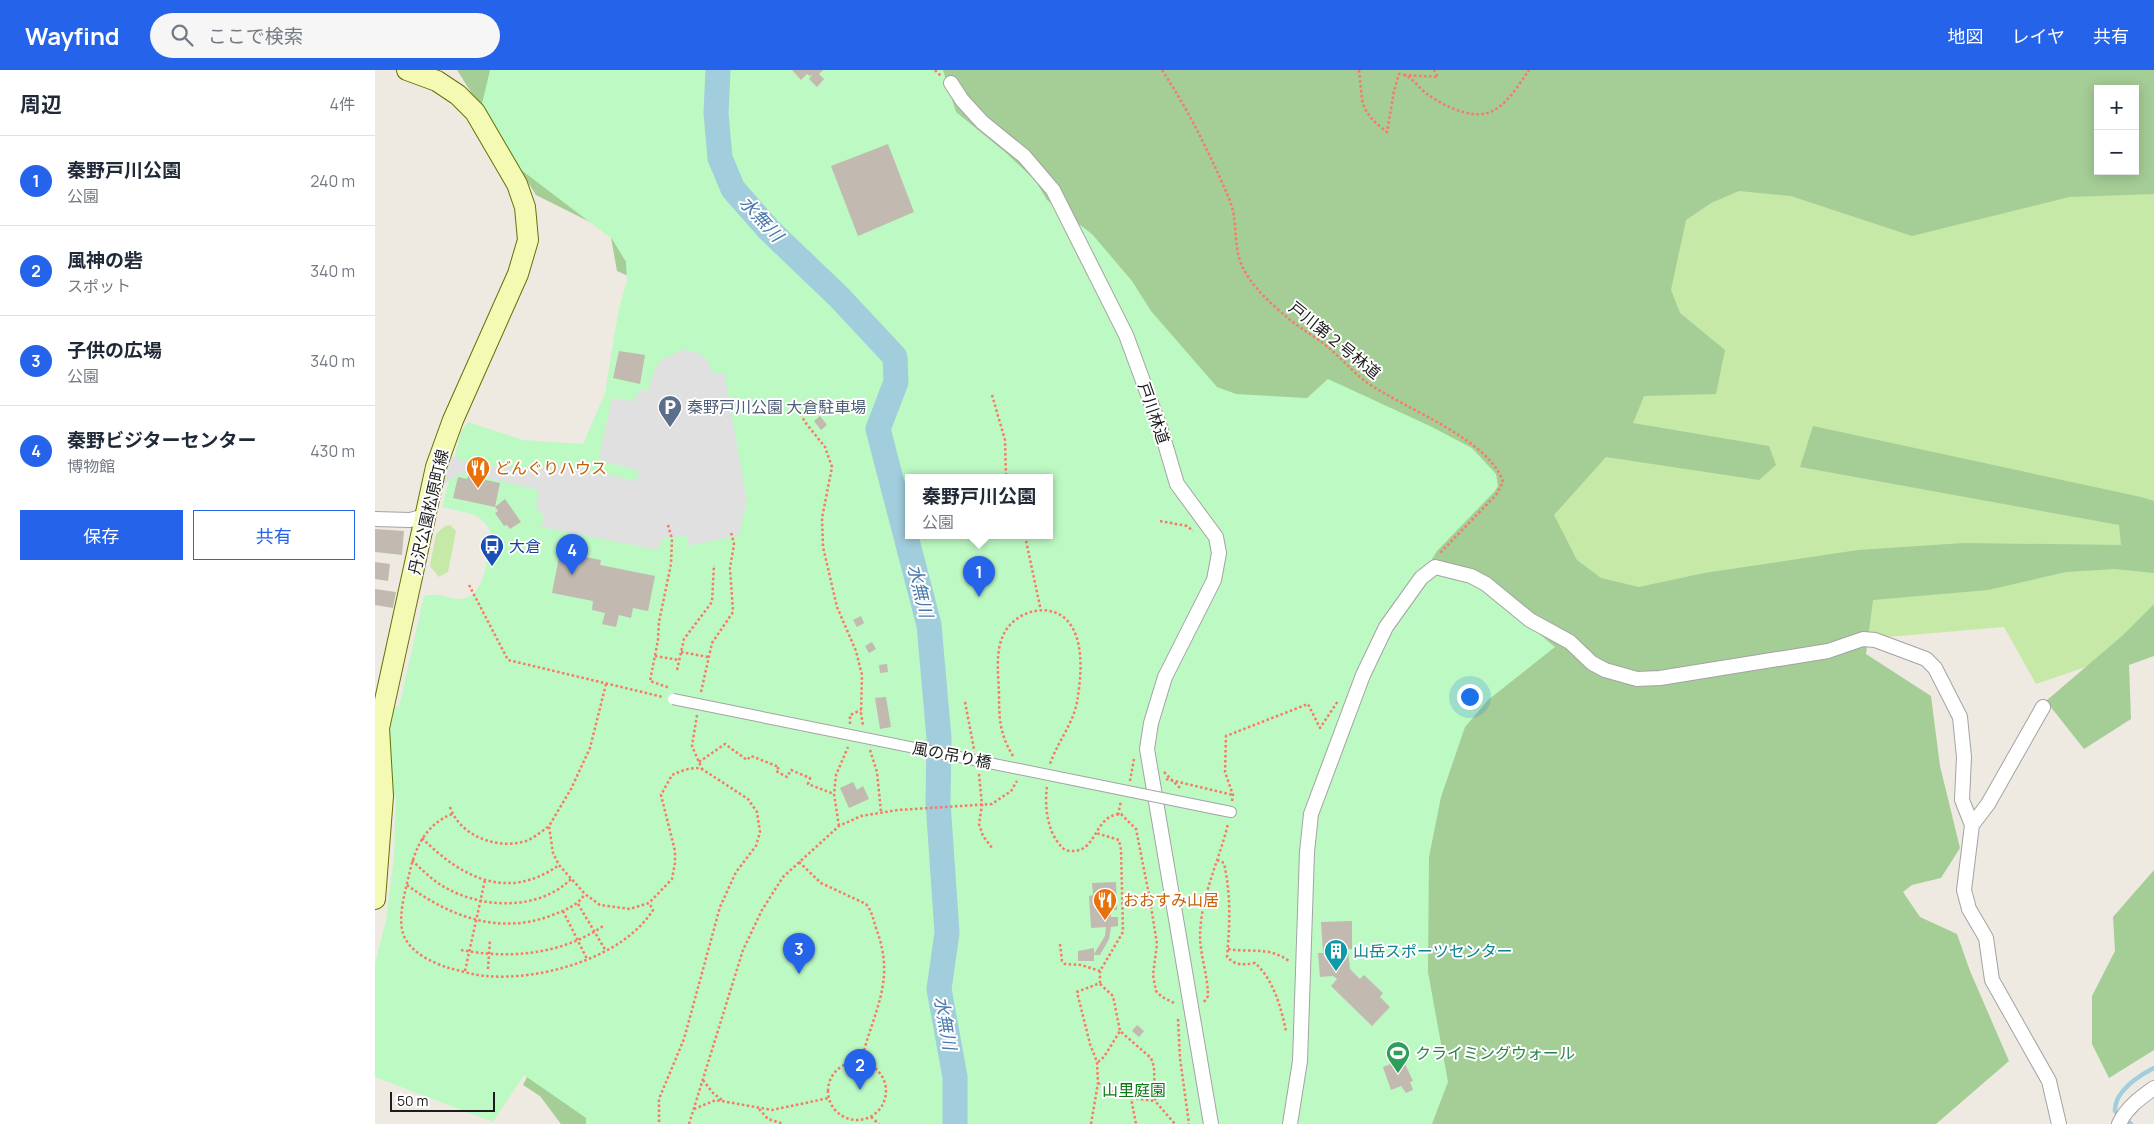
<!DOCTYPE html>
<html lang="ja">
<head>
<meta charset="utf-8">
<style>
	:root { --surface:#fff; --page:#f6f6f7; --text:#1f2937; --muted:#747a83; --line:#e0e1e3; --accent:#2563eb }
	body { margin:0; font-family:Manrope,"Noto Sans JP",sans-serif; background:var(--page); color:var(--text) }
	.controls { position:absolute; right:15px; top:15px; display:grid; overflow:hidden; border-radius:0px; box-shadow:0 2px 12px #0003 }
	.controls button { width:45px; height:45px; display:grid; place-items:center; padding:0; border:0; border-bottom:1px solid var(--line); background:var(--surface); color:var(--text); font:25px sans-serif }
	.scale { position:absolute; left:15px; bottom:12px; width:105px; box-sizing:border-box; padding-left:5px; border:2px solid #1c1c1c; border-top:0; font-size:14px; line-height:18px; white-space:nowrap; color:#1c1c1c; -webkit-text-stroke:4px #fff; paint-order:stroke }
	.you { position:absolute; left:1094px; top:626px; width:18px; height:18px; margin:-12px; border:4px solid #fff; border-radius:50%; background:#1a73e8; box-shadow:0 0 0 8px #1a73e833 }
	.badge { display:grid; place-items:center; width:32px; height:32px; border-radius:50%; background:var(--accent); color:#fff; font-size:16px; font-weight:700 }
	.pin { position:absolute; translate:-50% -41px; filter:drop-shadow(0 1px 2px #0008) }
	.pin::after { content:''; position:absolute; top:26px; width:18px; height:15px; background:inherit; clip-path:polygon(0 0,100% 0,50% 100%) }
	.popup { position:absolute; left:530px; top:404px; width:148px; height:65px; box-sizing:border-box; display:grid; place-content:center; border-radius:0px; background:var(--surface); filter:drop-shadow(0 1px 4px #0005); font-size:16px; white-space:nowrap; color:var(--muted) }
	.popup b { font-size:19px; color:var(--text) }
	.popup::after { content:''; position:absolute; left:50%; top:100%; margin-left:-10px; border:10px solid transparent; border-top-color:var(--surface) }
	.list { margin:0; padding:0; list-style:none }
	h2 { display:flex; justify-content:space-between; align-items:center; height:65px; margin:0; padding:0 20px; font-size:21px }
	h2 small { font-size:16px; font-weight:400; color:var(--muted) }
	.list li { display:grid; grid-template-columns:32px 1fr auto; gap:15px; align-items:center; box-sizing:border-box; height:90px; padding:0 20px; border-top:1px solid var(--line) }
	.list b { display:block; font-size:19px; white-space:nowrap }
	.list p { margin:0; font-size:16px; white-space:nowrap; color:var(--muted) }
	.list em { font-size:16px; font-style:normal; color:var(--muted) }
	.actions { display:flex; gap:10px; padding:15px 20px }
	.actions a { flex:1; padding:11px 0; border:1px solid var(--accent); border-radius:0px; text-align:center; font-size:18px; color:var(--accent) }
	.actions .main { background:var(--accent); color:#fff }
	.icon { flex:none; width:28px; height:28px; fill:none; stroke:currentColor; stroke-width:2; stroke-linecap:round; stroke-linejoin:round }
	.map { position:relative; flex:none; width:1779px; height:1054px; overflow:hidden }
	header { display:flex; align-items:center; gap:30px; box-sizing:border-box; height:70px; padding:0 25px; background:var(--accent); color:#fff }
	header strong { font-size:24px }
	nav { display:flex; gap:28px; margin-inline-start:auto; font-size:18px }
	.search { width:350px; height:45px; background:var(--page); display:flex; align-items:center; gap:12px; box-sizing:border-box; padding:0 18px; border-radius:28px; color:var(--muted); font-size:19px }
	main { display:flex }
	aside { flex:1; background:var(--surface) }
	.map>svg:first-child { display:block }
	.grass { fill:#c6e9a7 }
	.forest { fill:#a5cd96; fill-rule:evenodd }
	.park { fill:#bdf9c3; fill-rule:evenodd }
	.parking { fill:#e0e0e0 }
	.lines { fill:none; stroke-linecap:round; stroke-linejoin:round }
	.stream { stroke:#a2cddc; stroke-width:4.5 }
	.river { stroke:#a2cddc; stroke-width:25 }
	.building { fill:#c2b9b1 }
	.pedestrian-casing { stroke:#a3a3a3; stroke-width:12 }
	.minor-casing { stroke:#a3a3a3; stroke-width:16 }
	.secondary-casing { stroke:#647205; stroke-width:22 }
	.path { stroke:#f97967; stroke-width:2.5; stroke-dasharray:2.5 2.5; stroke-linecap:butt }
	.pedestrian { stroke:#fff; stroke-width:10 }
	.minor { stroke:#fff; stroke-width:14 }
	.secondary { stroke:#f4f9b4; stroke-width:20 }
	.pedestrian-bridge-casing { stroke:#a3a3a3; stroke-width:12; stroke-linecap:butt }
	.pedestrian-bridge { stroke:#fff; stroke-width:10 }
	.labels { text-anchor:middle; stroke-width:4; stroke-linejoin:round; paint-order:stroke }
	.street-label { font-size:16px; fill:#1c1c1c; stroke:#fff }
	.service-label { font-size:16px; fill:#4e5e75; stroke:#fff; text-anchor:start }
	.food-label { font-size:16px; fill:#c56008; stroke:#fff; text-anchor:start }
	.transit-label { font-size:16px; fill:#164399; stroke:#fff; text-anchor:start }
	.culture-label { font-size:16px; fill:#0d838f; stroke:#fff; text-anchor:start }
	.leisure-label { font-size:16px; fill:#27864d; stroke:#fff; text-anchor:start }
	.park-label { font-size:16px; fill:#0b7917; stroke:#fff }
	.water-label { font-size:18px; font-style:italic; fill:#4978ab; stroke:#fff }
</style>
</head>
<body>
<header>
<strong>Wayfind</strong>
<div class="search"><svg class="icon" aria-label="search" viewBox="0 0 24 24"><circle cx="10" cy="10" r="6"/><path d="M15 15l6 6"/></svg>ここで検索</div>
<nav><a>地図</a><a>レイヤ</a><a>共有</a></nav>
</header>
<main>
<aside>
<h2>周辺<small>4件</small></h2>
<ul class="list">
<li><span class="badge">1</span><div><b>秦野戸川公園</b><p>公園</p></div><em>240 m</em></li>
<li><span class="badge">2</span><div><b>風神の砦</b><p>スポット</p></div><em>340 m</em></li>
<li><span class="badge">3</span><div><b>子供の広場</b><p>公園</p></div><em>340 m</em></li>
<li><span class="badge">4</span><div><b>秦野ビジターセンター</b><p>博物館</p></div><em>430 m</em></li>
</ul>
<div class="actions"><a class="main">保存</a><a>共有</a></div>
</aside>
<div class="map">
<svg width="1779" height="1054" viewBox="0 0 1779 1054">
	<rect width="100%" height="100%" fill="#eeeae2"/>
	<path class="grass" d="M1779,91V566L1740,587L1661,614L1629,557L1407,576L1269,595L1165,433L1281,162L1315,109L1760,101Z
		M75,455L81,461L73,502L64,507L55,496L61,464L70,456Z"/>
	<path class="forest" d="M82,0H1779V124L1694,127L1537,166L1416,126L1364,121L1336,133L1311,150L1296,220L1305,243L1350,280L1341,324L1269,326L1258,353L1394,376L1401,395L1384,410L1231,387L1179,445L1202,490L1226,508L1264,517L1329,503L1483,480L1589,473L1746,475L1744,455L1425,397L1438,356L1766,427L1779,431V503L1740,499L1691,502L1613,520L1498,530L1491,584L1556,626L1565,696L1585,778L1566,808L1537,815L1528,822L1545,847L1582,864L1595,901L1634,991L1561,1054H1047L674,466V408L541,365L267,1054H186L165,1026L148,1015L160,991L289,222L242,201L235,162L161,125ZM1723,19H1760V101H1723Z
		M1779,534V586L1754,595L1756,649L1709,679L1671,631L1747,566Z
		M1779,800V980L1734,1008L1717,974V926L1740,881L1738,847Z"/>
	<path class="park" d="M115,0H568L581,42L630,82L660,110L672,130L717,164L757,211L776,241L842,317L861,324L932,328L953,309L1055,356L1097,378L1121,404L1123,416L1120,421L1062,481L1054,494L1061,505C1108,507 1145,549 1180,577L1113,630L1090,657L1066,727L1054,787L1053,902L1073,1012L1057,1054H211V1048L149,1005L118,1052L0,1007V894L11,850L19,786L21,725H14L12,657L14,636L24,637L49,526C65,522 70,528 84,529C112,530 113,481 116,463C108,442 86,442 67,437L86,362L93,352L148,370L208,374L230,323L244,238L252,211L251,192L237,169L141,96L106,38ZM534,408H674V466H534Z"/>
	<path class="parking" d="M307,280L318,281L329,286L339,304L349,302L372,431L364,465L314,476L311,465L287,469L283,480L166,457L169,446L161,437L164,423L160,419L91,403H85L63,419L72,384L90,392L149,400L193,395L260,411L264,404L262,400L228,391L224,387L237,328L255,331L259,329L265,320L273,321L280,299L286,290Z"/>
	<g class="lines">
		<path class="stream" d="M1756,1054L1740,1041C1739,1022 1763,1006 1779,998"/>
		<path class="river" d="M343,0L341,43L345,88L358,119L394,160L464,227L520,287L521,312L503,359L554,555L564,668L563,732L572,863L564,919L580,1007V1054"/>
	</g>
	<path class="building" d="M417,0H448L444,4L449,9L442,17L434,9L438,4L435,6L432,4L426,10Z
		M513,74L539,142L483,166L456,96Z
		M244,281L270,285L265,314L238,308Z
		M445,346L452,355L446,360L439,351Z
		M93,406L125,413L120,437L78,428L83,407L92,409Z
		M130,429L146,452L135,459L132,455L129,456L120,443L123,441L120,437Z
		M0,459L29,461L27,485L0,482Z
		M185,482L226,490L225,495L280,506L273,541L258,538L256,548L244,545L241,557L227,554L230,543L217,540L218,531L177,523Z
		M0,492L15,494L13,511L0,509Z
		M0,519L21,522L18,538L0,535Z
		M486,546L489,553L482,557L478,550Z
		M497,572L501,579L494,583L490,576Z
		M512,594L513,602L505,603L504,595Z
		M511,627L516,657L505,659L500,628Z
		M478,712L482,720L488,716L494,729L474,738L465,718Z
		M741,812L742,840H736V847H743V856L736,857L734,869L725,885H719V891H703V881L719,878V884L730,866L731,857L716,858L714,826L718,825L717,813Z
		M977,851V879H973L975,899L985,909L989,905L1008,923L1005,927L1015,937L997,956L956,916L962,909L958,906L945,907L943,883H948L946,852Z
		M762,955L769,961L764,967L757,961Z
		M1024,981L1038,1011L1035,1012L1038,1020L1031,1023L1026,1016L1016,1020L1008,997L1018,993L1016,983Z"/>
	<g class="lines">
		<g class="pedestrian-casing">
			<path id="pedestrian" d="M846,740L856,742"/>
		</g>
		<g class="minor-casing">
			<path id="minor" d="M576,13L587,30L607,52L649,86L678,120L751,265L786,360L802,414L841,467L844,483L839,510L790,607L776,653L772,679L836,1054
				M0,449L35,450L50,446
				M1597,755L1613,734L1668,637
				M915,1054L925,991L932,782L936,744L988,605L1011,557L1046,508L1060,497L1096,506L1111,514L1155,550L1195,572L1217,593L1230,600L1262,609L1285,608L1453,581L1488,569L1500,570L1551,589L1560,598L1585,647L1589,687L1587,730L1597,755L1589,820L1594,839L1611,868L1617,910L1674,1011L1684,1054
				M1744,1054C1751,1038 1765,1028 1779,1018"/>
		</g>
		<g class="secondary-casing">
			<path id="secondary" d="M0,829L8,726L4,658L61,397L78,350L143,204L153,170L150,137L142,114L100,42L83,25L62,11L32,0"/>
		</g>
		<path class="path" d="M560,0L566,6
			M787,0C814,41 836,86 855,131C862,149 859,169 864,187C870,211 895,233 914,249C926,259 941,267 954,278C966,288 977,301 990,311C1027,338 1115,369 1128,412L1121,425L1064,484
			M984,0C988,33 983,40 1012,62L1019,21L1024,4C1037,5 1043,18 1052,24C1069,36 1101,53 1121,39C1135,30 1145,13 1154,0
			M1029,5L1063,7L1059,0
			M617,325L630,370L631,408
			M421,335L430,352L450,377L457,397L447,448L448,477L462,537L481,581L487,605L486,643L488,656
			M785,451L812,456L818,461
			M293,455L297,469L296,494L284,552L283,570L275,611L295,618
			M650,466L666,541
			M94,515L133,590L288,627
			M306,582L333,587
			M280,586L304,590
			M302,600L309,569L337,532L339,495
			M231,614L215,678L196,719L174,756L178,783L184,795L210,824L225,835L255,839L274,833L297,809L300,793V781L286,725L297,705C306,701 317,696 327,699L373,729L382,742L385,762L381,776L361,802L345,837L309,969L284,1029V1054
			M326,622L337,573L358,542L355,498L359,474L356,462
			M590,632L599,679
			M322,645L317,676L327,699
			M475,654V645L486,640
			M495,680L502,702L506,742
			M638,686C624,663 624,647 624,621C623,605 621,583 627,568C637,540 680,528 697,557C709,577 706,609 702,632C698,654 682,673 675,694
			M324,692L350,674L372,690L376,686L404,697L401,701L412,707L416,700L435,708L433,714L459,724
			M789,702L806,719
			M604,704L607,735L604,754L608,766L617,778
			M791,709L858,725
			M755,711L759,689
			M672,717C669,738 673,766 690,780C724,788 716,745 746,744L761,759L775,830L782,874L778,905L781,921L787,927L801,934
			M857,731L858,725L850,702L851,666L933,634L945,658L963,631
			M75,737C85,766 122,780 151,771C159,768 167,761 174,756
			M77,744C50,755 40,778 34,805C30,822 22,849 29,866C36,883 58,893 74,898C86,901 99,905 111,906C165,911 248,888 278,840L274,833
			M743,745L746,731
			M464,756L459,724L461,705L473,677
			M47,768C86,807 132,832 184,795
			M37,790C48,801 59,812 73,819C110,839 165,840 196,809
			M842,790L849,793C856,825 855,854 852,887C861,896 868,895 880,893C899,910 906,938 911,961
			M424,792L446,813L491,834C497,841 498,849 501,858C522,913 497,942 486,993
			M32,815C74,846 123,865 175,846C190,840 201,837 210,824
			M203,834L231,881
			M188,841L212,889
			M685,874L687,891L690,894L706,895L725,901L748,862L746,780L744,770L721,763
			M853,879C877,883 893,876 914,891
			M86,880C134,889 186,885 228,856
			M113,899L115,870
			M90,901L110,810
			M725,914L738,926L745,961L776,988L779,997L780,1031L800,1054
			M829,932L833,926C833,906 825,885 825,865C826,826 844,791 853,754
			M803,949L805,988L814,1054
			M723,992L729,987L745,961
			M453 1021a29 29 0 1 1 58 0a29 29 0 1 1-58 0Z
			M328,1010L338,1023L347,1030
			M723,1013L743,1025L756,1028L761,1054
			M756,1028L780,1031
			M319,1039L341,1030L397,1040L454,1028
			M384,1039L393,1049L409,1054
			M496,1047L504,1054
			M314,1054L368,880L387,840L408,807L464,756L486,746L523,740L617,734L636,721L642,711
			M716,1054L723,1013L722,992L715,974L702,922L725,913V901"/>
		<use href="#pedestrian" class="pedestrian"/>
		<use href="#minor" class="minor"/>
		<use href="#secondary" class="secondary"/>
		<g class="pedestrian-bridge-casing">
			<path id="pedestrian-bridge" d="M298,629L846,740"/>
		</g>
		<use href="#pedestrian-bridge" class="pedestrian-bridge"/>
	</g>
	<defs>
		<g id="parking-pin" transform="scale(1.25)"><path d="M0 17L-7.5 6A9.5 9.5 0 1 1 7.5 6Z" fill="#5c6f8a" stroke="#fff"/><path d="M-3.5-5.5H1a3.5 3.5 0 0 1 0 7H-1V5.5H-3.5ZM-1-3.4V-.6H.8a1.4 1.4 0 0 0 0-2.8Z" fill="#fff"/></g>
		<g id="restaurant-pin" transform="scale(1.25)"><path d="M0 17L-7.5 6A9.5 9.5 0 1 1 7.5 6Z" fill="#e8710a" stroke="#fff"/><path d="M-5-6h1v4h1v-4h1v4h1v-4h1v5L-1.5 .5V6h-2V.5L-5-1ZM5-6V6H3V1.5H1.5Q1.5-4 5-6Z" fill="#fff"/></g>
		<g id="bus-pin" transform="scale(1.25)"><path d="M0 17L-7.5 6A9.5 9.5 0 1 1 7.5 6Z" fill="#1a4fb4" stroke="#fff"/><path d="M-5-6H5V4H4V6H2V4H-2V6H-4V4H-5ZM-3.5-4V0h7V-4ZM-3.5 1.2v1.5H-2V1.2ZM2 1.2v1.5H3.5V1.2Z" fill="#fff"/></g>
		<g id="building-pin" transform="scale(1.25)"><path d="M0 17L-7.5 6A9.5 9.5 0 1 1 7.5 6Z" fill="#0f9aa8" stroke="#fff"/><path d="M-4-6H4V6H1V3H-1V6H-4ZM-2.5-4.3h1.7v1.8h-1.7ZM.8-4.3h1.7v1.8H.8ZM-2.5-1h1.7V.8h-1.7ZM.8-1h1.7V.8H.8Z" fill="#fff"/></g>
		<g id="stadium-pin" transform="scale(1.25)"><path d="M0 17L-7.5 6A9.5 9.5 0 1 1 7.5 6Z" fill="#2e9e5b" stroke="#fff"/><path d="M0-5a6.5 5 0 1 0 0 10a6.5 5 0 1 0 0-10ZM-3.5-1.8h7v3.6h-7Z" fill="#fff"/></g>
	</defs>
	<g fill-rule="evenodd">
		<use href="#parking-pin" x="295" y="337"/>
		<use href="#restaurant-pin" x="103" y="398"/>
		<use href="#bus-pin" x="117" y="476"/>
		<use href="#restaurant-pin" x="730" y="830"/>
		<use href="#building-pin" x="961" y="881"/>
		<use href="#stadium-pin" x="1023" y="983"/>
	</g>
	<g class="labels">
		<g class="street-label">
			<text transform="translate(960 270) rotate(39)" y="6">戸川第２号林道</text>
			<text transform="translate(779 343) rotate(71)" y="6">戸川林道</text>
			<text transform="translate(53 442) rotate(-77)" y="6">丹沢公園松原町線</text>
			<text transform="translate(577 685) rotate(11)" y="6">風の吊り橋</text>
		</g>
		<g class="service-label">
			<text x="312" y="343">秦野戸川公園 大倉駐車場</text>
		</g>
		<g class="food-label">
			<text x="120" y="404">どんぐりハウス</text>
			<text x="748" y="836">おおすみ山居</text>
		</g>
		<g class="transit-label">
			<text x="134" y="482">大倉</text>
		</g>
		<g class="culture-label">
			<text x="978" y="887">山岳スポーツセンター</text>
		</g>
		<g class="leisure-label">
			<text x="1040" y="989">クライミングウォール</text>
		</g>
		<g class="park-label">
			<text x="759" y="1026">山里庭園</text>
		</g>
		<g class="water-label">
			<text transform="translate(386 149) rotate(47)" y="6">水無川</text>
			<text transform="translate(545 521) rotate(76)" y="6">水無川</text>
			<text transform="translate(570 953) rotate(80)" y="6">水無川</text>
		</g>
	</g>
</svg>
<div class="controls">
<button>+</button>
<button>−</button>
</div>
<div class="scale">50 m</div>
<div class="you"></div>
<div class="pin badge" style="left:604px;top:527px">1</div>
<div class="popup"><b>秦野戸川公園</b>公園</div>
<div class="pin badge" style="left:485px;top:1020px">2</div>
<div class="pin badge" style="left:424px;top:904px">3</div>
<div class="pin badge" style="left:197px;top:505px">4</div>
</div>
</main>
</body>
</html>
